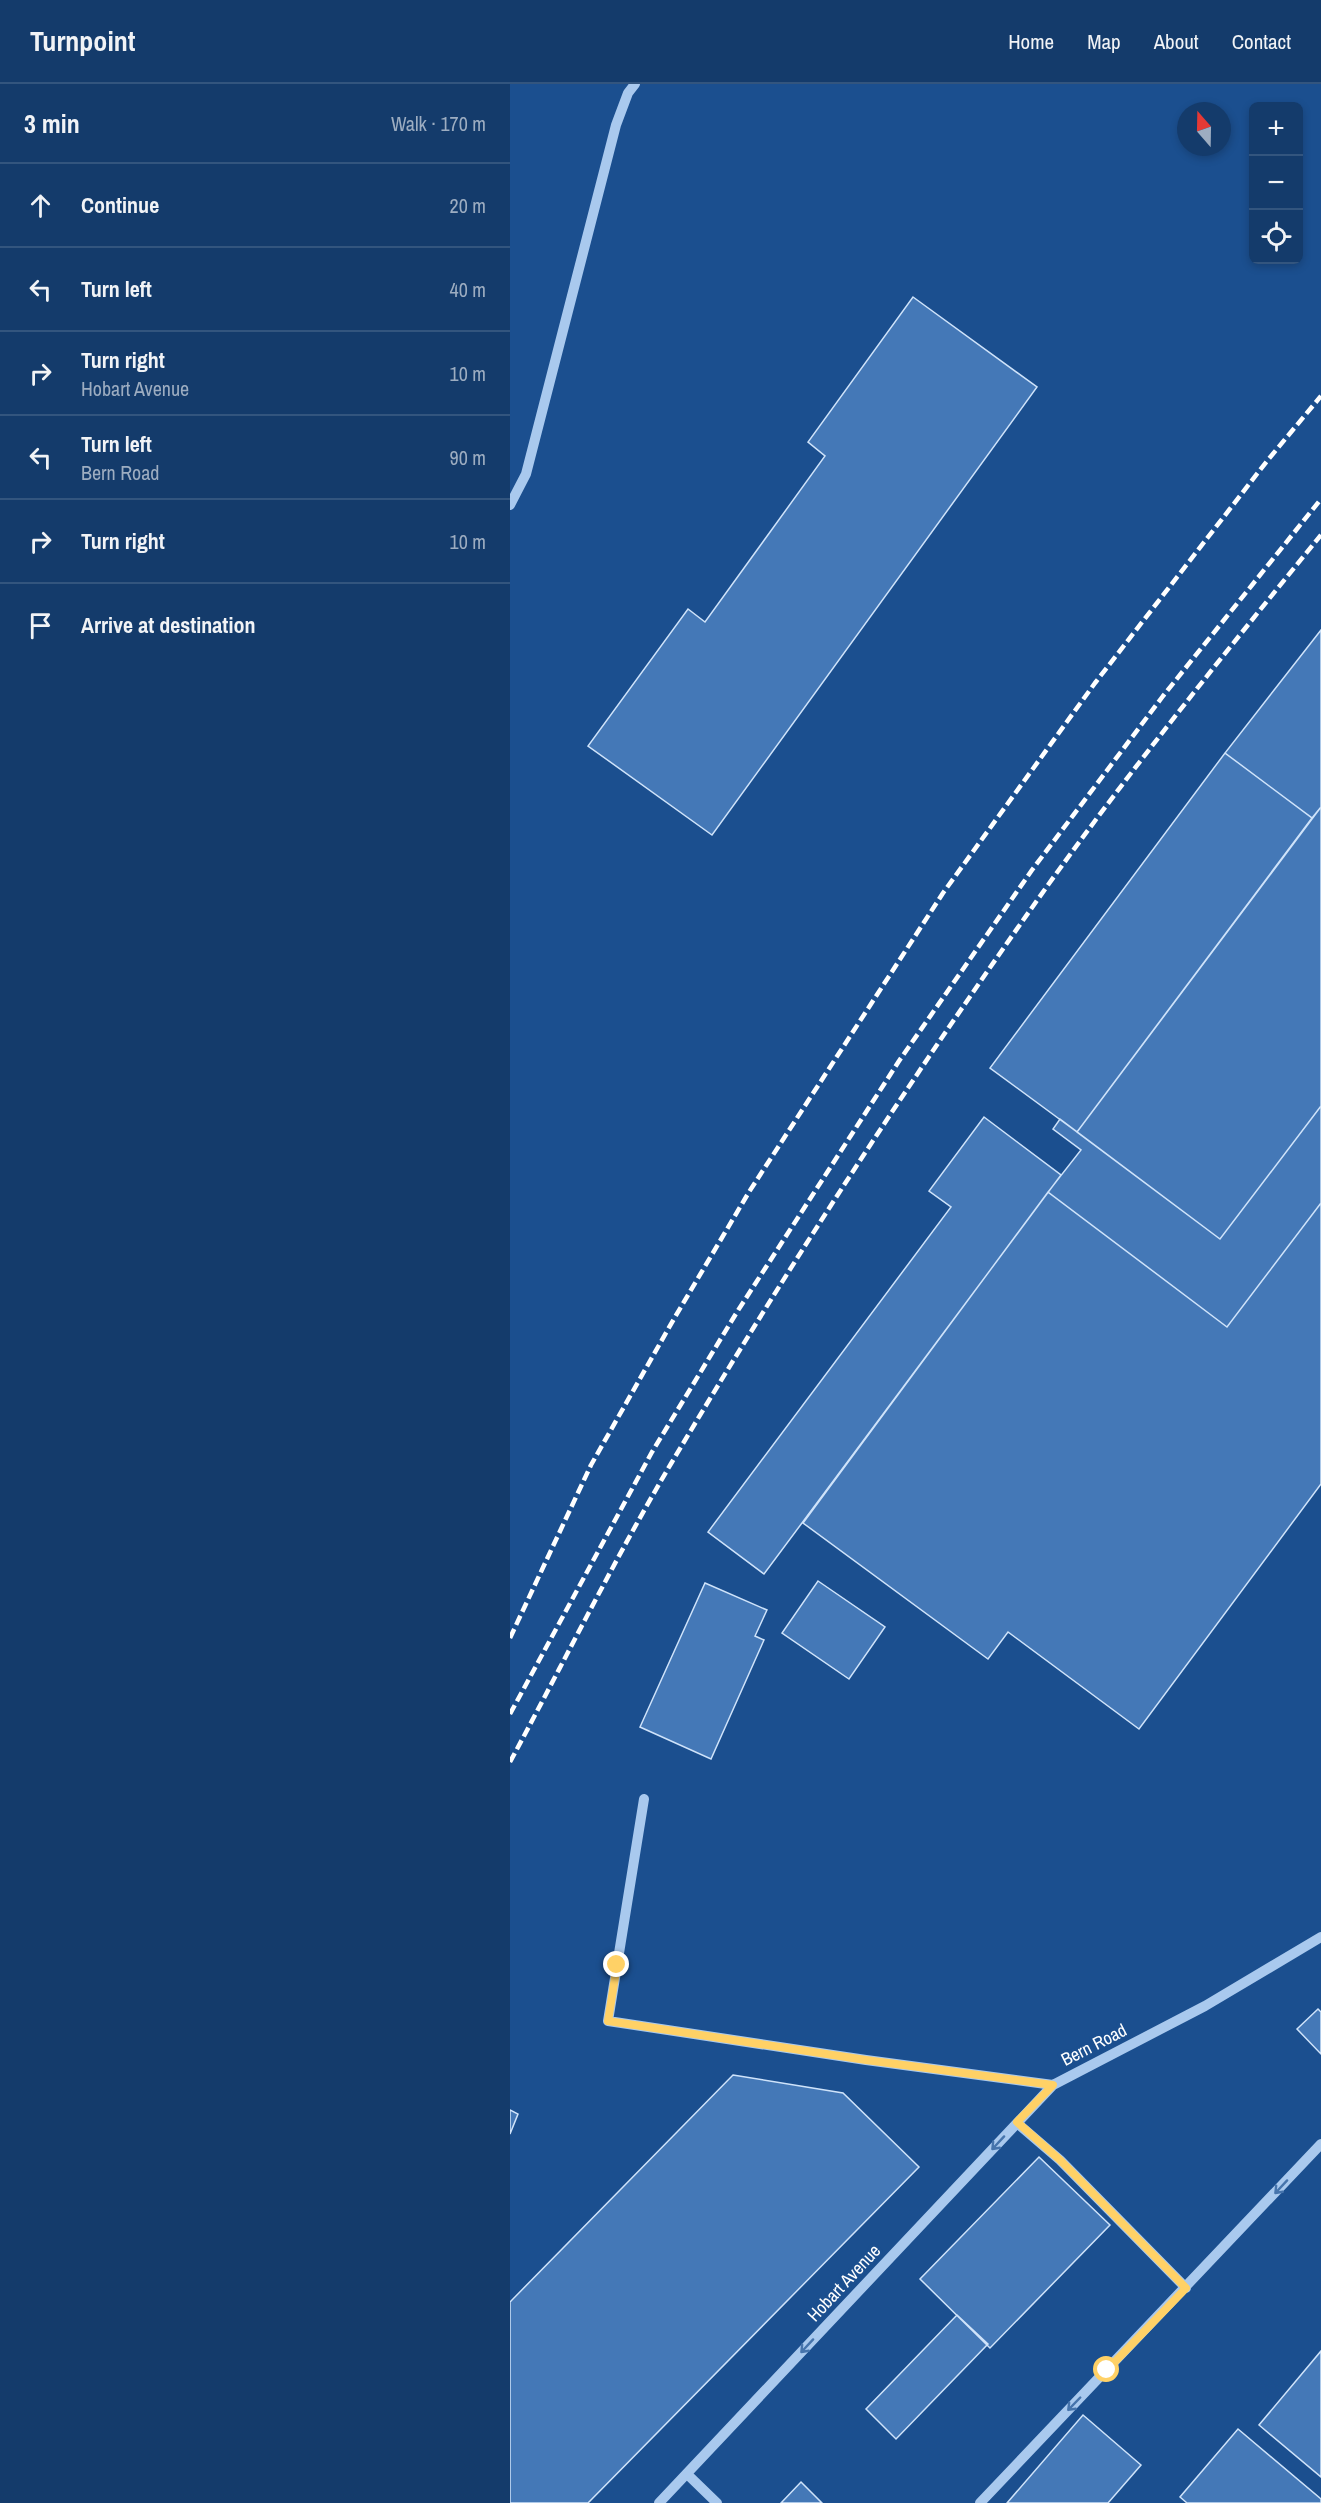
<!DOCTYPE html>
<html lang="en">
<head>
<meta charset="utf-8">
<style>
	:root { --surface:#143b6b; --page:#214673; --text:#f1f3f6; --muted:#9dadc1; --line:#33557e }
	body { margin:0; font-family:"Archivo Narrow",sans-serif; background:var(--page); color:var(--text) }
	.controls { position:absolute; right:18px; top:18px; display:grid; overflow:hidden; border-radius:9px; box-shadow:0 3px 9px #0003 }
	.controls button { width:54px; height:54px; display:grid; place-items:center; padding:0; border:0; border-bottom:2px solid var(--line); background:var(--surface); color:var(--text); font:30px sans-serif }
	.compass { position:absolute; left:667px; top:18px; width:54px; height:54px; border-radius:50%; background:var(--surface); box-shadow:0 3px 9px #0003; rotate:340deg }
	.stop { position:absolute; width:18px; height:18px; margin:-14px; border:4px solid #ffd166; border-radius:50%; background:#fff }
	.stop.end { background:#ffd166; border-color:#fff; box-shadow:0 2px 6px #0008 }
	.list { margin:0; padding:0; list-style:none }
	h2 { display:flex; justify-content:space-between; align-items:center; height:78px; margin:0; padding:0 24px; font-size:26px }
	h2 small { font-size:20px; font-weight:400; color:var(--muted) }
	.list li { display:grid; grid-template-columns:39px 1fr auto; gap:18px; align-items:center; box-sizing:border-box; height:84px; padding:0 24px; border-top:2px solid var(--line) }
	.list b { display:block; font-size:22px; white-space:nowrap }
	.list p { margin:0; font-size:20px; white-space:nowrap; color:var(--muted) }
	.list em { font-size:20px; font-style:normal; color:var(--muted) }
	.icon { flex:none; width:33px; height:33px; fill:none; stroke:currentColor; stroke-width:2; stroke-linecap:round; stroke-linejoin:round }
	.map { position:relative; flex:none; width:811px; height:2419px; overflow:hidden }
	header { display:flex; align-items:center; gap:36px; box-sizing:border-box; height:84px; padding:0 30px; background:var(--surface); border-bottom:2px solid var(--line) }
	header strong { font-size:28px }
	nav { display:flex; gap:33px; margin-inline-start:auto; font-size:21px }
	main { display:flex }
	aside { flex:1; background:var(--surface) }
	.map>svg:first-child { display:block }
	.building { fill:#4478b7; stroke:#cfe3fa; stroke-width:1.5 }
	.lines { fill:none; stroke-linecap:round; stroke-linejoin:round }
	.minor { stroke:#a9c9ee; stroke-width:10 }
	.rail { stroke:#fff; stroke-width:4.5; stroke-dasharray:10 4.5; stroke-linecap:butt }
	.oneway { stroke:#4674ac }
	.route { stroke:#ffd166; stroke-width:8 }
	.labels { text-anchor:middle; stroke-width:6; stroke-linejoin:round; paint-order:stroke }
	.street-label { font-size:18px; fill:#fff; stroke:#1b4f8f }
</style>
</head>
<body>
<header>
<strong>Turnpoint</strong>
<nav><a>Home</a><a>Map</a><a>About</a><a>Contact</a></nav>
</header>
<main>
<aside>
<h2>3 min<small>Walk · 170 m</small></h2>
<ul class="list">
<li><svg class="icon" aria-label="ahead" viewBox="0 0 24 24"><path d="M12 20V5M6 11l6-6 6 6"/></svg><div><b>Continue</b></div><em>20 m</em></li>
<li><svg class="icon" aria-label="left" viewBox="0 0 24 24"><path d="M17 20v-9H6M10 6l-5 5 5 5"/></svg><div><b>Turn left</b></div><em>40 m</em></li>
<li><svg class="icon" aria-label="right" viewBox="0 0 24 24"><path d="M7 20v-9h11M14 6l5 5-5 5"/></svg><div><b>Turn right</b><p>Hobart Avenue</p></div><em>10 m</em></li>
<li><svg class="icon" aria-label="left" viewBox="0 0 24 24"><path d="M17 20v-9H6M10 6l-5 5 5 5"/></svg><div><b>Turn left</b><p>Bern Road</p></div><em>90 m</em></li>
<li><svg class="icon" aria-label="right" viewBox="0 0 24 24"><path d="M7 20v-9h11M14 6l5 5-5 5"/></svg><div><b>Turn right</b></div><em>10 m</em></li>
<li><svg class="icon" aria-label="arrive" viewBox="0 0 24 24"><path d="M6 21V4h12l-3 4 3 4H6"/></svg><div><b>Arrive at destination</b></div></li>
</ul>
</aside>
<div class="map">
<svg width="811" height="2419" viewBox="0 0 811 2419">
	<rect width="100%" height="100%" fill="#1b4f8f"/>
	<path class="building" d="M403,213L527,303L202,751L78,662L178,525L195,538L315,372L298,358Z
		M811,546V723L802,734L715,669Z
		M715,669L802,734L567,1048L480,984Z
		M811,723V1022L710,1155L567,1048Z
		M811,1022V1119L717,1243L538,1108L571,1066L543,1045L550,1035L710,1155Z
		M474,1033L551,1091L254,1490L198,1448L441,1123L419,1107Z
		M538,1108L717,1243L811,1119V1400L629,1645L498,1548L478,1575L293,1439Z
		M308,1497L375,1543L339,1595L272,1549Z
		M195,1499L257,1526L245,1552L254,1556L201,1675L130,1643Z
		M808,1925L811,1928V1970L787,1945Z
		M223,1991L333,2009L409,2083L78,2419H0V2218Z
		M0,2026L8,2030L0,2050Z
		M529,2073L600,2141L480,2264L410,2195Z
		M447,2231L478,2260L386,2355L356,2325Z
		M811,2267V2393L749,2341Z
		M573,2331L631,2381L598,2419H497Z
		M728,2345L811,2415V2419H677L670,2413Z
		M291,2398L312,2419H271Z"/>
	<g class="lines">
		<path class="minor" d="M0,421L16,390L106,41L118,9L125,0
			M134,1715L98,1937L356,1976L543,2001L695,1922L811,1853
			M507,2039L550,2076L676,2204
			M177,2390L207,2419
			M149,2419L543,2001
			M470,2419L811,2060"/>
		<path class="rail" d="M0,1554L81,1381L165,1233L239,1108L433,809L585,599L757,377L811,312
			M0,1630L142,1368L227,1228L389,977L522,786L653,612L811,415
			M0,1678C54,1578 104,1476 162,1378C279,1181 405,988 538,801C624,681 718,565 811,451"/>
	</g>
	<defs><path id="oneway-shaft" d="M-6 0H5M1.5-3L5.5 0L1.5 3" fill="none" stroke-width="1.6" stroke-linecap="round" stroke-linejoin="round" transform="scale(1.5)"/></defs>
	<g class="oneway">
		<use href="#oneway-shaft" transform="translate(488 2059) rotate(133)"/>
		<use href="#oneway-shaft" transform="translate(771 2103) rotate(133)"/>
		<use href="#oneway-shaft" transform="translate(297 2262) rotate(133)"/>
		<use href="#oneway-shaft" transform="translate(564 2320) rotate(134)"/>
	</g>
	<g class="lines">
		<path class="route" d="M107,1881L98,1937L356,1976L543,2001L507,2038L550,2076L676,2204L597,2286"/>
	</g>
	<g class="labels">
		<g class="street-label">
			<text transform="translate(584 1961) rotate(-27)" y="6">Bern Road</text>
			<text transform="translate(334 2199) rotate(-47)" y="6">Hobart Avenue</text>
		</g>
	</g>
</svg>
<div class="controls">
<button>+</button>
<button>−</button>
<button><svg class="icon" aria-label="locate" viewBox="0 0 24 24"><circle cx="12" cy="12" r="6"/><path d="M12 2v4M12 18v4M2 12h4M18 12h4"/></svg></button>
</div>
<svg class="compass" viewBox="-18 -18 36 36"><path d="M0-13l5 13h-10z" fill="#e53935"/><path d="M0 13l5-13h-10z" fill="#9dadc1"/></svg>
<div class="stop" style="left:597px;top:2286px"></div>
<div class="stop end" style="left:107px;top:1881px"></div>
</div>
</main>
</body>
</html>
